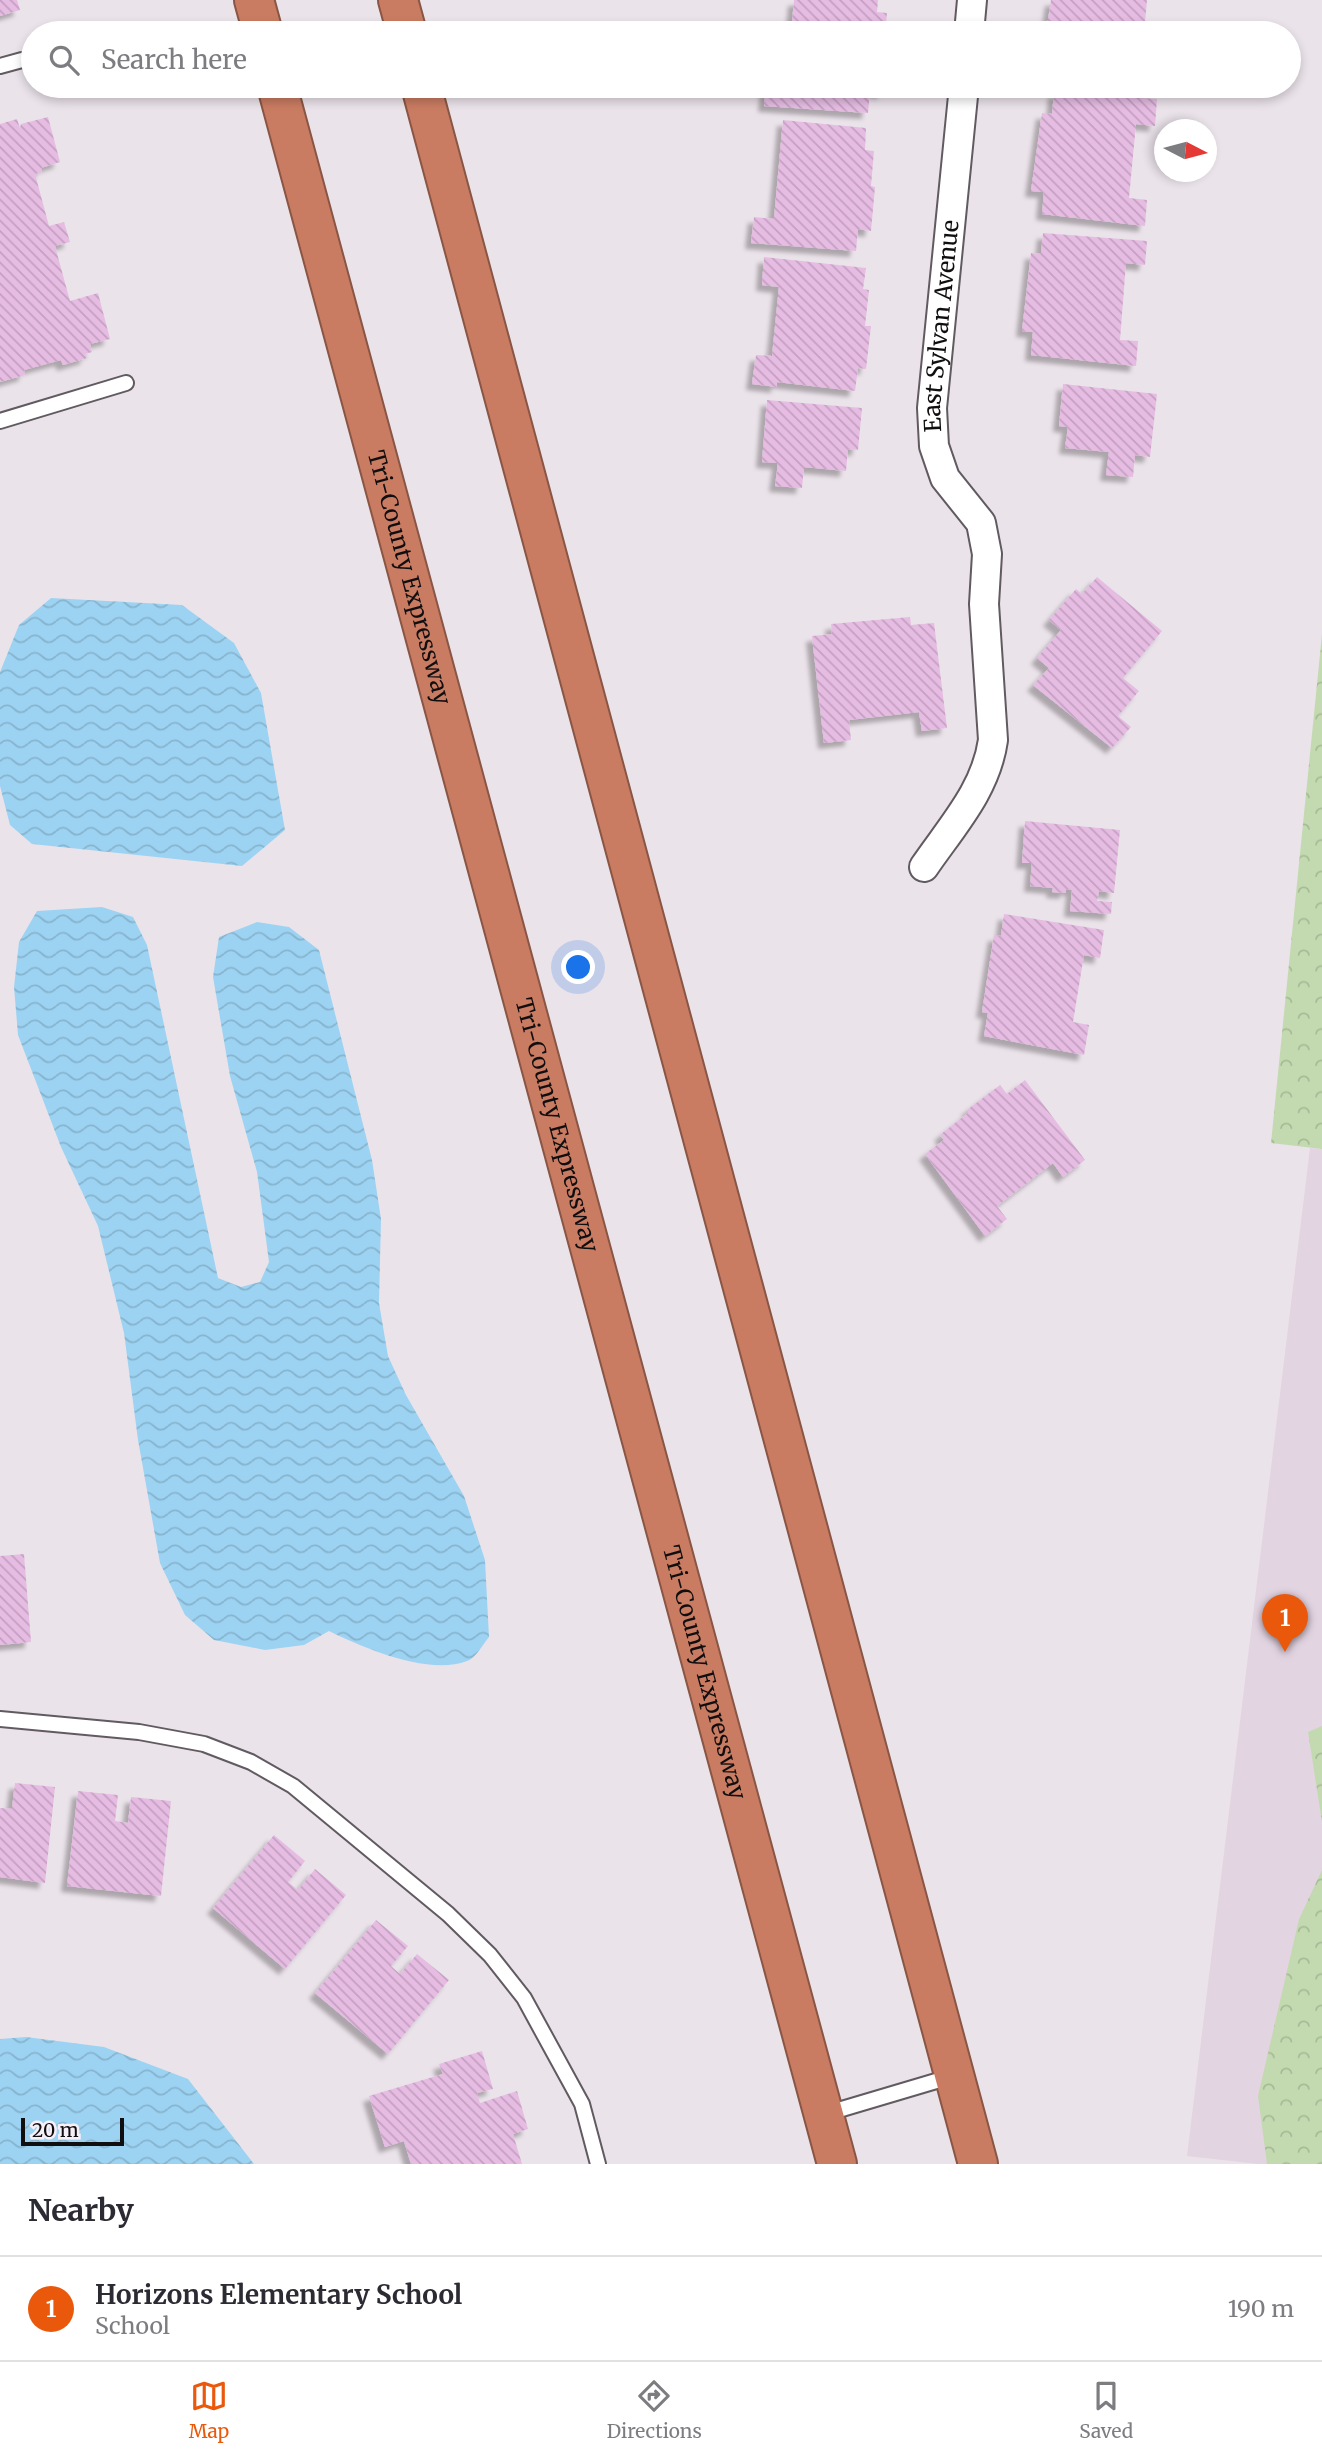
<!DOCTYPE html>
<html lang="en">
<head>
<meta charset="utf-8">
<style>
	:root { --surface:#fff; --page:#f2f2f3; --text:#2b2b33; --muted:#7c7c81; --line:#e1e1e2; --accent:#ea580c }
	body { margin:0; font-family:Merriweather,serif; background:var(--page); color:var(--text) }
	.compass { position:absolute; left:1154px; top:119px; width:63px; height:63px; border-radius:50%; background:var(--surface); box-shadow:0 4px 10px #0003; rotate:96deg }
	.scale { position:absolute; left:21px; bottom:18px; width:103px; box-sizing:border-box; padding-left:7px; border:4px solid #110e10; border-top:0; font-size:19px; line-height:24px; white-space:nowrap; color:#110e10; -webkit-text-stroke:5px #f8f0f8; paint-order:stroke }
	.you { position:absolute; left:579px; top:968px; width:24px; height:24px; margin:-18px; border:5px solid #fff; border-radius:50%; background:#1a73e8; box-shadow:0 0 0 10px #1a73e833 }
	.badge { display:grid; place-items:center; width:46px; height:46px; border-radius:50%; background:var(--accent); color:#fff; font-size:23px; font-weight:700 }
	.pin { position:absolute; translate:-50% -58px; filter:drop-shadow(0 2px 4px #0008) }
	.pin::after { content:''; position:absolute; top:37px; width:24px; height:21px; background:inherit; clip-path:polygon(0 0,100% 0,50% 100%) }
	.list { margin:0; padding:0; list-style:none }
	h2 { display:flex; justify-content:space-between; align-items:center; height:91px; margin:0; padding:0 28px; font-size:30px }
	h2 small { font-size:23px; font-weight:400; color:var(--muted) }
	.list li { display:grid; grid-template-columns:46px 1fr auto; gap:21px; align-items:center; box-sizing:border-box; height:105px; padding:0 28px; border-top:2px solid var(--line) }
	.list b { display:block; font-size:26px; white-space:nowrap }
	.list p { margin:0; font-size:23px; white-space:nowrap; color:var(--muted) }
	.list em { font-size:23px; font-style:normal; color:var(--muted) }
	.icon { flex:none; width:38px; height:38px; fill:none; stroke:currentColor; stroke-width:2; stroke-linecap:round; stroke-linejoin:round }
	.map { position:relative; flex:none; width:1322px; height:2164px; overflow:hidden }
	.search { position:absolute; background:var(--surface); box-shadow:0 4px 10px #0003; left:21px; right:21px; top:21px; height:77px; display:flex; align-items:center; gap:18px; box-sizing:border-box; padding:0 24px; border-radius:38px; color:var(--muted); font-size:26px }
	.sheet { height:196px; background:var(--surface) }
	nav { display:flex; justify-content:space-around; align-items:center; box-sizing:border-box; height:98px; border-top:2px solid var(--line); background:var(--surface); font-size:19px; color:var(--muted) }
	nav a { display:grid; justify-items:center; gap:4px }
	nav .on { color:var(--accent) }
	.map>svg:first-child { display:block }
	.built { fill:#e3d4e1 }
	.forest { fill:url(#forest-crowns) }
	.water { fill:url(#water-waves) }
	.building { fill:url(#building-back-hatch); filter:url(#shadow) }
	.lines { fill:none; stroke-linecap:round; stroke-linejoin:round }
	.service-casing { stroke:#615a60; stroke-width:18 }
	.minor-casing { stroke:#615a60; stroke-width:32 }
	.motorway-casing { stroke:#895645; stroke-width:42 }
	.service { stroke:#fff; stroke-width:14 }
	.minor { stroke:#fff; stroke-width:28 }
	.motorway { stroke:#ca7c62; stroke-width:38 }
	.labels { text-anchor:middle; stroke-width:6; stroke-linejoin:round; paint-order:stroke }
	.street-label { font-size:23px; fill:#110e10; stroke:#f8f0f8 }
</style>
</head>
<body>
<div class="map">
<svg width="1322" height="2164" viewBox="0 0 1322 2164">
	<defs>
		<pattern id="forest-crowns" width="20" height="18" patternUnits="userSpaceOnUse" patternTransform="scale(1.75)"><rect width="20" height="18" fill="#c3dab0"/><path d="M2 6a3 3 0 1 1 6 0M12 15a3 3 0 1 1 6 0" fill="none" stroke="#a6ba96"/></pattern>
		<pattern id="water-waves" width="16" height="10" patternUnits="userSpaceOnUse" patternTransform="scale(1.75)"><rect width="16" height="10" fill="#9dd3f2"/><path d="M0 5q4-4 8 0t8 0" fill="none" stroke="#86b4ce"/></pattern>
		<pattern id="building-back-hatch" width="6" height="6" patternUnits="userSpaceOnUse" patternTransform="scale(1.75)"><rect width="6" height="6" fill="#e6bce3"/><path d="M-1 5l2 2M0 0l6 6M5-1l2 2" fill="none" stroke="#c4a0c2"/></pattern>
		<filter id="shadow"><feDropShadow dx="-6" dy="6" stdDeviation="2" flood-color="#0004"/></filter>
	</defs>
	<rect width="100%" height="100%" fill="#ebe3ea"/>
	<path class="built" d="M1310,1148L1322,1149V2164H1258L1187,2156Z"/>
	<path class="forest" d="M1322,634V1149L1271,1143Z
		M1322,1726V1822L1308,1732Z
		M1322,1870V2164H1267L1258,2096L1299,1919Z"/>
	<path class="water" d="M51,598L182,605L234,643L261,693L285,830L242,866L32,844L10,825L0,786V672L19,625Z
		M102,907L133,917L147,945L218,1278L241,1287L260,1282L269,1262L257,1172L230,1076L213,977L219,937L257,922L289,927L319,950L372,1160L381,1219L379,1303L388,1356L406,1395L464,1496L485,1560L489,1637C483,1644 476,1658 467,1661C428,1676 364,1648 329,1631L304,1645L265,1650L214,1640L185,1615L160,1563L138,1440L124,1333L98,1226L61,1147L18,1035L14,987L19,942L37,911Z
		M26,2037L104,2047L188,2079L254,2164H0V2039Z"/>
	<path class="building" d="M0,0H17L20,10L0,16Z
		M794,0H878L877,12L887,13L885,33H791Z
		M1051,0H1147L1144,33H1046Z
		M766,86H884L883,93L870,91L868,113L764,106Z
		M1054,92L1157,99L1155,126L1136,124L1129,198L1147,200L1145,226L1042,214L1044,192L1031,191L1042,113L1052,114Z
		M48,117L60,162L41,168L42,172L35,174L49,226L64,222L70,242L55,246L70,301L98,293L110,339L90,344L92,352L85,354L87,358L63,365L61,360L24,370L25,375L0,382V124L17,119L20,128L21,124Z
		M783,120L866,128L865,150L874,151L871,186L875,187L871,231L858,229L856,251L751,243L754,217L774,219Z
		M1043,233L1147,241L1145,265L1126,263L1120,340L1138,341L1136,366L1031,355L1033,332L1022,331L1031,253L1041,254Z
		M764,257L866,268L863,289L869,290L865,326H871L866,369L858,368L855,391L777,382V387L752,384L756,355L772,356L779,287L762,285Z
		M1063,384L1157,394L1150,457L1135,455L1133,477L1106,475L1109,452L1065,448L1068,427L1059,426Z
		M767,400L862,408L858,450L848,449L846,471L804,467L802,488L775,486L778,463L762,462Z
		M1097,577L1162,631L1123,678L1139,691L1118,716L1131,727L1112,748L1033,685L1049,668L1037,658L1061,630L1049,620L1076,589L1082,594Z
		M910,617L911,625L934,623L947,728L922,731L919,712L849,720L851,740L824,743L812,636L832,634L831,624Z
		M1025,821L1120,830L1114,893L1099,891L1097,901L1112,902L1111,914L1070,911L1072,890L1066,889V893L1052,892L1053,888L1030,886L1032,863H1022Z
		M1004,914L1104,930L1100,958L1084,955L1073,1022L1089,1025L1084,1055L984,1036L988,1013L982,1012L994,935L1001,936Z
		M1025,1080L1085,1160L1063,1177L1053,1163L997,1206L1007,1219L985,1236L925,1154L944,1140L940,1135L969,1112L967,1110L1000,1085L1007,1094Z
		M24,1554L31,1642L0,1645V1556Z
		M15,1783L55,1787L45,1883L0,1877V1808L12,1809Z
		M78,1791L118,1795L115,1821L128,1823L131,1797L171,1801L161,1896L67,1886Z
		M274,1835L305,1861L288,1882L298,1890L315,1869L346,1895L285,1969L213,1908Z
		M376,1920L408,1946L391,1966L400,1974L417,1954L449,1980L388,2054L315,1993Z
		M482,2051L493,2089L477,2093L480,2103L517,2091L528,2129L513,2134L522,2164H411L404,2141L385,2147L369,2096L443,2074L439,2064Z"/>
	<g class="lines">
		<g class="service-casing">
			<path id="service" d="M0,66L22,60
				M0,421L126,383
				M0,1719L139,1732L204,1744L251,1762L293,1786L448,1914L490,1955L524,1998L582,2104L598,2164
				M825,2114L953,2076"/>
		</g>
		<g class="minor-casing">
			<g id="minor">
				<path d="M969,33L972,0"/>
				<path id="s1" d="M924,867C952,826 986,790 993,740L984,604L987,554L981,523L945,478L934,446L932,408L964,86"/>
			</g>
		</g>
		<g class="motorway-casing">
			<g id="motorway">
				<path d="M254,0L263,33"/>
				<path d="M398,0L407,33"/>
				<path id="s2" d="M277,86L837,2164"/>
				<path d="M421,86L978,2164"/>
			</g>
		</g>
		<use href="#service" class="service"/>
		<use href="#minor" class="minor"/>
		<use href="#motorway" class="motorway"/>
	</g>
	<g class="labels">
		<g class="street-label">
			<text dy="8" stroke="none"><textPath href="#s1" startOffset="576">East Sylvan Avenue</textPath></text>
			<text dy="8" stroke="none"><textPath href="#s2" startOffset="509">Tri-County Expressway</textPath></text>
			<text dy="8" stroke="none"><textPath href="#s2" startOffset="1076">Tri-County Expressway</textPath></text>
			<text dy="8" stroke="none"><textPath href="#s2" startOffset="1643">Tri-County Expressway</textPath></text>
		</g>
	</g>
</svg>
<svg class="compass" viewBox="-18 -18 36 36"><path d="M0-13l5 13h-10z" fill="#e53935"/><path d="M0 13l5-13h-10z" fill="#7c7c81"/></svg>
<div class="scale">20 m</div>
<div class="you"></div>
<div class="pin badge" style="left:1285px;top:1652px">1</div>
<div class="search"><svg class="icon" aria-label="search" viewBox="0 0 24 24"><circle cx="10" cy="10" r="6"/><path d="M15 15l6 6"/></svg>Search here</div>
</div>
<section class="sheet">
<h2>Nearby<small></small></h2>
<ul class="list">
<li><span class="badge">1</span><div><b>Horizons Elementary School</b><p>School</p></div><em>190 m</em></li>
</ul>
</section>
<nav>
<a class="on"><svg class="icon" aria-label="map" viewBox="0 0 24 24"><path d="M3 6l6-2 6 2 6-2v14l-6 2-6-2-6 2zM9 4v14M15 6v14"/></svg>Map</a>
<a><svg class="icon" aria-label="directions" viewBox="0 0 24 24"><path d="M12 3l9 9-9 9-9-9zM9 14v-3h6M13 9l2 2-2 2"/></svg>Directions</a>
<a><svg class="icon" aria-label="saved" viewBox="0 0 24 24"><path d="M7 4h10v16l-5-4-5 4z"/></svg>Saved</a>
</nav>
</body>
</html>
